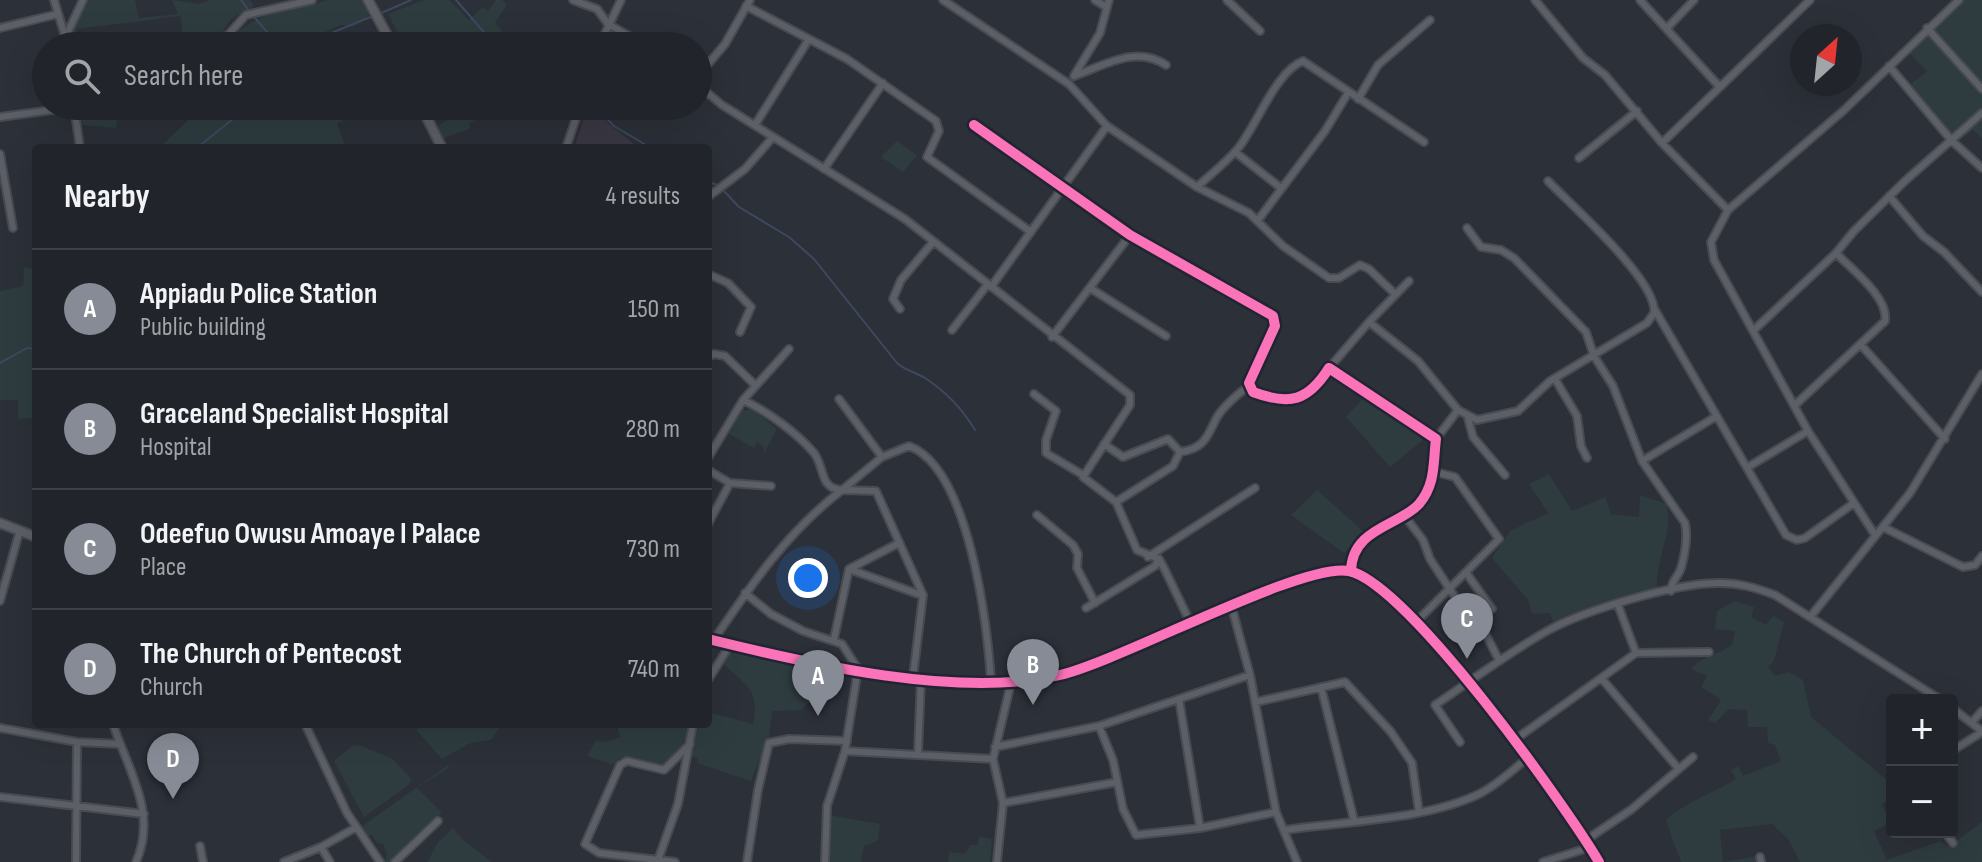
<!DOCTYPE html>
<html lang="en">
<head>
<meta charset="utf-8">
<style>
	:root { --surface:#21242a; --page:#2d3036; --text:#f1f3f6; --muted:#a2a4a8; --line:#3e4147; --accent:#878b95 }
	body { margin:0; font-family:"Sofia Sans Condensed",sans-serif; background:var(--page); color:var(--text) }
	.controls { position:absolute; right:24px; bottom:24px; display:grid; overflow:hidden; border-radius:8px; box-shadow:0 8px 32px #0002 }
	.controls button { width:72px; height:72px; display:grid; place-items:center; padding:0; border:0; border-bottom:2px solid var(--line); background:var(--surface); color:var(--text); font:40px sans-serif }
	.compass { position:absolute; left:1790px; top:24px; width:72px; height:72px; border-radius:50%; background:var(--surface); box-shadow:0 8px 32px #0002; rotate:27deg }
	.you { position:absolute; left:808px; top:578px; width:28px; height:28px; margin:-20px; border:6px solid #fff; border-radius:50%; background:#1a73e8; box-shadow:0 0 0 12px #1a73e833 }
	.badge { display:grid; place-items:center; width:52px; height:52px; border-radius:50%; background:var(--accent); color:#fff; font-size:26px; font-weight:700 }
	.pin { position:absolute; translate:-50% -66px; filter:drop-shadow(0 2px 4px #0008) }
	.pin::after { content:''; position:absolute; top:42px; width:28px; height:24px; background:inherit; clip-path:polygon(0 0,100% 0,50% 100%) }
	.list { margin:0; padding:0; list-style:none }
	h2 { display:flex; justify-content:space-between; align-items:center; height:104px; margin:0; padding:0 32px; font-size:34px }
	h2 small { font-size:26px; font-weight:400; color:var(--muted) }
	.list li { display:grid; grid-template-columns:52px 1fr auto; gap:24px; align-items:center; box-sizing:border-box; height:120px; padding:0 32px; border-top:2px solid var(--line) }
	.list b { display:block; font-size:30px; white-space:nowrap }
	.list p { margin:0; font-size:26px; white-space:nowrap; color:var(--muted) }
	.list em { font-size:26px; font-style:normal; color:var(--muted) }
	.icon { flex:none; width:44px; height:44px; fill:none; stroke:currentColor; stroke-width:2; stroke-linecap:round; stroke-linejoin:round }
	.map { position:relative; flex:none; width:1982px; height:862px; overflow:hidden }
	.search { position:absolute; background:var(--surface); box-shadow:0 8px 32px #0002; left:32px; top:32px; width:680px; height:88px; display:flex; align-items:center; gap:20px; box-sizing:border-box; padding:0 28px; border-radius:44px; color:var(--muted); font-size:30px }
	.panel { position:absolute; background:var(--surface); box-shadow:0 8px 32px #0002; left:32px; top:144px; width:680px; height:584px; border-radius:8px }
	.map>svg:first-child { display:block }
	.medical { fill:#3a3843 }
	.green { fill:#2e3c40 }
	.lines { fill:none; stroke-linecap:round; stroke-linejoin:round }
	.stream { stroke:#3e485f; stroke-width:2 }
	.minor-casing { stroke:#484b51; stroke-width:10 }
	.tertiary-casing { stroke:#484b51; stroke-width:12 }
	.minor { stroke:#5d5f66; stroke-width:6 }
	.tertiary { stroke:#5d5f66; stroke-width:8 }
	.cycleway-casing { stroke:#212532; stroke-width:15 }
	.cycleway { stroke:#fb73b8; stroke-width:10 }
</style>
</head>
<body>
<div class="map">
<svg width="1982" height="862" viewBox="0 0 1982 862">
	<rect width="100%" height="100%" fill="#2c3038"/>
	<path class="medical" d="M588,107L639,148H574Z"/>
	<path class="green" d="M86,0H135L139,18L178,14L172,0L199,4L211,0H250L254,6L231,19L214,46H183L181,16L77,29L76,46H70L68,35Z
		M329,0H362L369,15L355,26L341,25L294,46H225C249,12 290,10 329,0Z
		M424,0H449L469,20L483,7L488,11L496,0H502L507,5L495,22L513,46H435L432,32L403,43L388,14Z
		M1959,0H1982V138L1973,130L1957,142L1911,84L1927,71L1906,50Z
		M81,106H118L116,128L82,125Z
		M173,106H299L317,112L341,111L345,118L337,124L346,148H150L151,143L159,148L188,120Z
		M446,106H501L490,118L484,113L469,124L470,129L440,139L434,128L451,118Z
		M897,141L917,155L903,172L881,157Z
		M24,267L36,269V418L18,419V400H0V291L23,286Z
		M1365,396L1423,440L1390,467L1346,417Z
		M752,409L777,429L764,453L763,446L757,442L754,448L729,434L742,411Z
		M1549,474L1572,511L1605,497L1611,514L1639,517L1640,495L1666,504C1675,530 1654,562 1657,590L1554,624L1550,613L1532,614L1528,600L1492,558L1510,531L1548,513L1529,484Z
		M1317,490L1365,533L1344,553L1291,515Z
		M1734,601L1754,607L1751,617L1766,625L1773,616L1784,622L1774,661L1768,667L1775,676L1788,672L1803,680L1811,717L1892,784V796L1882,805L1892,822L1874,831L1887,860L1940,841L1948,847L1982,822V862H1800L1788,839L1772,824L1720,830L1723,862L1758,856L1759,862H1681L1666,821C1674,808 1719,790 1736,779L1731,770L1738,766L1743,776L1781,761L1775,745L1768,743L1767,727H1748L1747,710L1729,709L1715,723L1708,720L1721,700L1701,687L1707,676L1691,669C1699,657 1720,654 1732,645L1735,631L1715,629L1717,611Z
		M729,650L798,666L814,685V697L801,710L772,711L769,737L751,781L697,763L698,759L692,756L695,724H708V712L753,724C760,690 746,685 723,664Z
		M422,724H502L491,740L470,743L442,759L416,730Z
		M617,724H690C686,743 677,758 660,768L620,758L613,765L587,756L596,740L605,742L620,737Z
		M359,745L393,759L411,779L409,785L364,817L334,761L352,746Z
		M447,766L450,767L417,788L442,813L392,862H385L387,853L383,844L377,843L372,835L366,836L361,827Z
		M829,815L880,824L878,841L864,846L861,862H826Z
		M453,828L464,841L492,862H427L439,841Z
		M979,837L992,839L990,862H948L949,852L965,854L970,845H978Z"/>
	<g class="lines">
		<path class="stream" d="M241,0L250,12
			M456,0L496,46
			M379,14L411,0
			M254,17L279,46
			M299,46L373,16
			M594,106L614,126L651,148
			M197,148L249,106
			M708,182L718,185
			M722,189L739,207L789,237L814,259L897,363C906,371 915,372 925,378C945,391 963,410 975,430
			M0,363L27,348L36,349"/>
		<g class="minor-casing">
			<path id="minor" d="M54,0L68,46
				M573,0L597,9L608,24L647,46
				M943,0L1069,84L1107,126L1197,187L1249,213L1283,246L1329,278H1339L1360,265L1369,269L1394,293
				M1095,0L1106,7
				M1227,0L1260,31
				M1535,0L1583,58L1605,75L1662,143L1728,210L1711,242L1714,260L1808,431L1875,535
				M1640,0L1718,85
				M746,6L847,59L936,121L939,131L927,157L1031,232
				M1668,27L1694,0
				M0,28L58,14
				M1927,28L1982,89
				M66,36L83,0
				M143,46L172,41
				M218,46L246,15L312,0
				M599,46L621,0
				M1889,66L1952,141L1982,168
				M1075,74L1100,33L1109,0
				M698,76L725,44L750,0
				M1074,76C1105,65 1136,45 1166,65
				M698,85L722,105L905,219L1130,395V405L1083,477L1116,502L1137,550L1159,559L1164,568L1191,624
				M1358,99L1378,65L1430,20
				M74,106L80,148
				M667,106L677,113
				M360,108L365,106
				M0,117L74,107
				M755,125L809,39
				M974,125L1130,235L1273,316L1275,326L1249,383L1253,392C1290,406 1308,401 1329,368L1436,439C1433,462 1436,484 1419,504C1399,526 1352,528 1351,571
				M1662,143L1810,0
				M566,148L580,106
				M1235,152L1281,188
				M0,154L13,228
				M1579,158L1637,111
				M824,169L883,83
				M1197,187C1211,174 1227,162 1239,147C1256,126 1277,70 1303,61L1424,142
				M1889,196L1923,236L1944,252L1982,292
				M708,197L745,169L773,137
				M1728,210L1843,111L1959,0
				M1258,220L1325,131L1348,93
				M1467,228L1481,247L1501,250L1514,258L1586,332L1594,356L1613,386L1642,461L1685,523C1688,536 1685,555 1681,568C1678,578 1671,580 1671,591
				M708,274L728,283L751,307L740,332
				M991,287L1107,126
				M1090,288L1166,336
				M900,309L893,299L901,280L933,242
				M1655,310L1786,535L1797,540L1805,538L1854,503
				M1369,322L1409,281
				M952,330L988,284
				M1754,330L1836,253L1854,231L1906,180L1982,113
				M1052,337L1130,235
				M1861,345L1945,439
				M708,357L714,354L725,356L755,385
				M1329,368L1369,322L1418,361L1458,410L1436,439
				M1555,379L1577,416L1581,446L1587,458
				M1034,394L1056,411L1046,440V453L1083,475
				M839,399L882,457
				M743,400C767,411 797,433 814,453C825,467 819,489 842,490L882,457L909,446C969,468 988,626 991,683
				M1794,406L1885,321C1889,297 1851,269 1836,253
				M1458,410L1477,420L1518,411L1550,381L1647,323L1654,313C1658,281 1572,206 1548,181
				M1468,418L1473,437L1505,475
				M1104,444L1123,457L1168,439L1180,452L1173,466L1116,502
				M1180,452C1203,449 1207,438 1216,419C1221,409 1240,391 1250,386
				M708,458L743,400L789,349
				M1642,461L1717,416
				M1748,467L1808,431
				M708,470L730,483L708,524
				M730,483L771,486
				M1403,514L1423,540L1430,559L1457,600L1484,631L1499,660
				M1037,515L1073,545L1078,554L1077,568L1095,603
				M1883,527L1963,567L1975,565L1982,556
				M1148,557L1255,488
				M849,569L921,595
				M1467,574L1492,609
				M745,593L771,614L803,631L842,644L858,669L845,751L827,806L825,862
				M0,601L20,530
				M1618,605L1636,653
				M1086,608L1155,566L1159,559
				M1232,608L1250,675L1276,812L1297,862
				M1811,616L1910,493L1982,374
				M1416,622L1499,539L1455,477L1435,472
				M834,639L849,569L899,543
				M713,641C751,585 788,531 842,490L876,491L923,595L913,677
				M1602,679L1678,768
				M708,680L730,645
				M1321,687L1354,820
				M1179,699L1200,828
				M1256,702L1345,682L1391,732L1412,763L1419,812
				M1952,708L1982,731
				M1972,722L1982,711
				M113,724C128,770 158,813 136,862
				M305,724L347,813L380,862
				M1099,726L1113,760L1123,809L1136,835L1200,828L1276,812
				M0,728L77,742L120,744
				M1513,741L1636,653L1709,652
				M1460,742L1435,705C1472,680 1508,653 1547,631C1585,610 1673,584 1716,583C1737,582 1756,588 1775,595L1941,700
				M995,747L1099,726L1250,675
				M845,751L993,759
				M1952,751L1982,732
				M918,753L921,678
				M0,797L144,814
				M1003,803L1117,782
				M1285,830C1345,821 1427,820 1481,793C1498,784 1512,771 1526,759
				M1945,832L1953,843
				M1586,840L1632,809L1693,757
				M200,846L203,862
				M321,847L330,862
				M1760,857L1761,862
				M658,860L678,804L693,724
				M76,862L77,742
				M284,862L321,847L355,828
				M395,862L438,821
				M675,862L599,853L585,844L620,765L627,761L664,770L690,744
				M747,862L758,790L769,743L789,739L847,741
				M997,862L1003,803L993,759L1011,683
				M1543,862L1591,847"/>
		</g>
		<g class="tertiary-casing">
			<path id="tertiary" d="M368,0L393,46
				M421,106L442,148
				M0,523L36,537
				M708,639C809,664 959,699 1060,675C1123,660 1302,562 1349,571C1407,583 1566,806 1599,862"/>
		</g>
		<use href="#minor" class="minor"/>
		<use href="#tertiary" class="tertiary"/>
		<g class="cycleway-casing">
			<path id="cycleway" d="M974,125L1130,235L1273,316L1275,326L1249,383L1253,392C1290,406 1308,401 1329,368L1436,439C1433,462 1436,484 1419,504C1399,526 1352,528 1351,571
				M708,639C809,664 959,699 1060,675C1123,660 1302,562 1349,571C1407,583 1566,806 1599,862"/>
		</g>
		<use href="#cycleway" class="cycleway"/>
	</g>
</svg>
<div class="controls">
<button>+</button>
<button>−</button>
</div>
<svg class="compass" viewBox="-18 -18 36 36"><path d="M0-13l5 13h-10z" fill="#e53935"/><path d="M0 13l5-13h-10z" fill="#a2a4a8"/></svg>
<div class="you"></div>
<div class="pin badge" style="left:818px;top:716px">A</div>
<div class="pin badge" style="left:1033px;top:705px">B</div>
<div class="pin badge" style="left:1467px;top:659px">C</div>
<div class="pin badge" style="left:173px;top:799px">D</div>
<div class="search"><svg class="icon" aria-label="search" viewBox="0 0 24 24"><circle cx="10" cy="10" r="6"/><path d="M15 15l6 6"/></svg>Search here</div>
<section class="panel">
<h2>Nearby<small>4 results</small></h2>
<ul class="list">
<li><span class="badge">A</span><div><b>Appiadu Police Station</b><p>Public building</p></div><em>150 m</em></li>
<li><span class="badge">B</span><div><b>Graceland Specialist Hospital</b><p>Hospital</p></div><em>280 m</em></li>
<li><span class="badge">C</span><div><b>Odeefuo Owusu Amoaye I Palace</b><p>Place</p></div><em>730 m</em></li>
<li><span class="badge">D</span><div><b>The Church of Pentecost</b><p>Church</p></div><em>740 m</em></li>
</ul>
</section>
</div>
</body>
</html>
